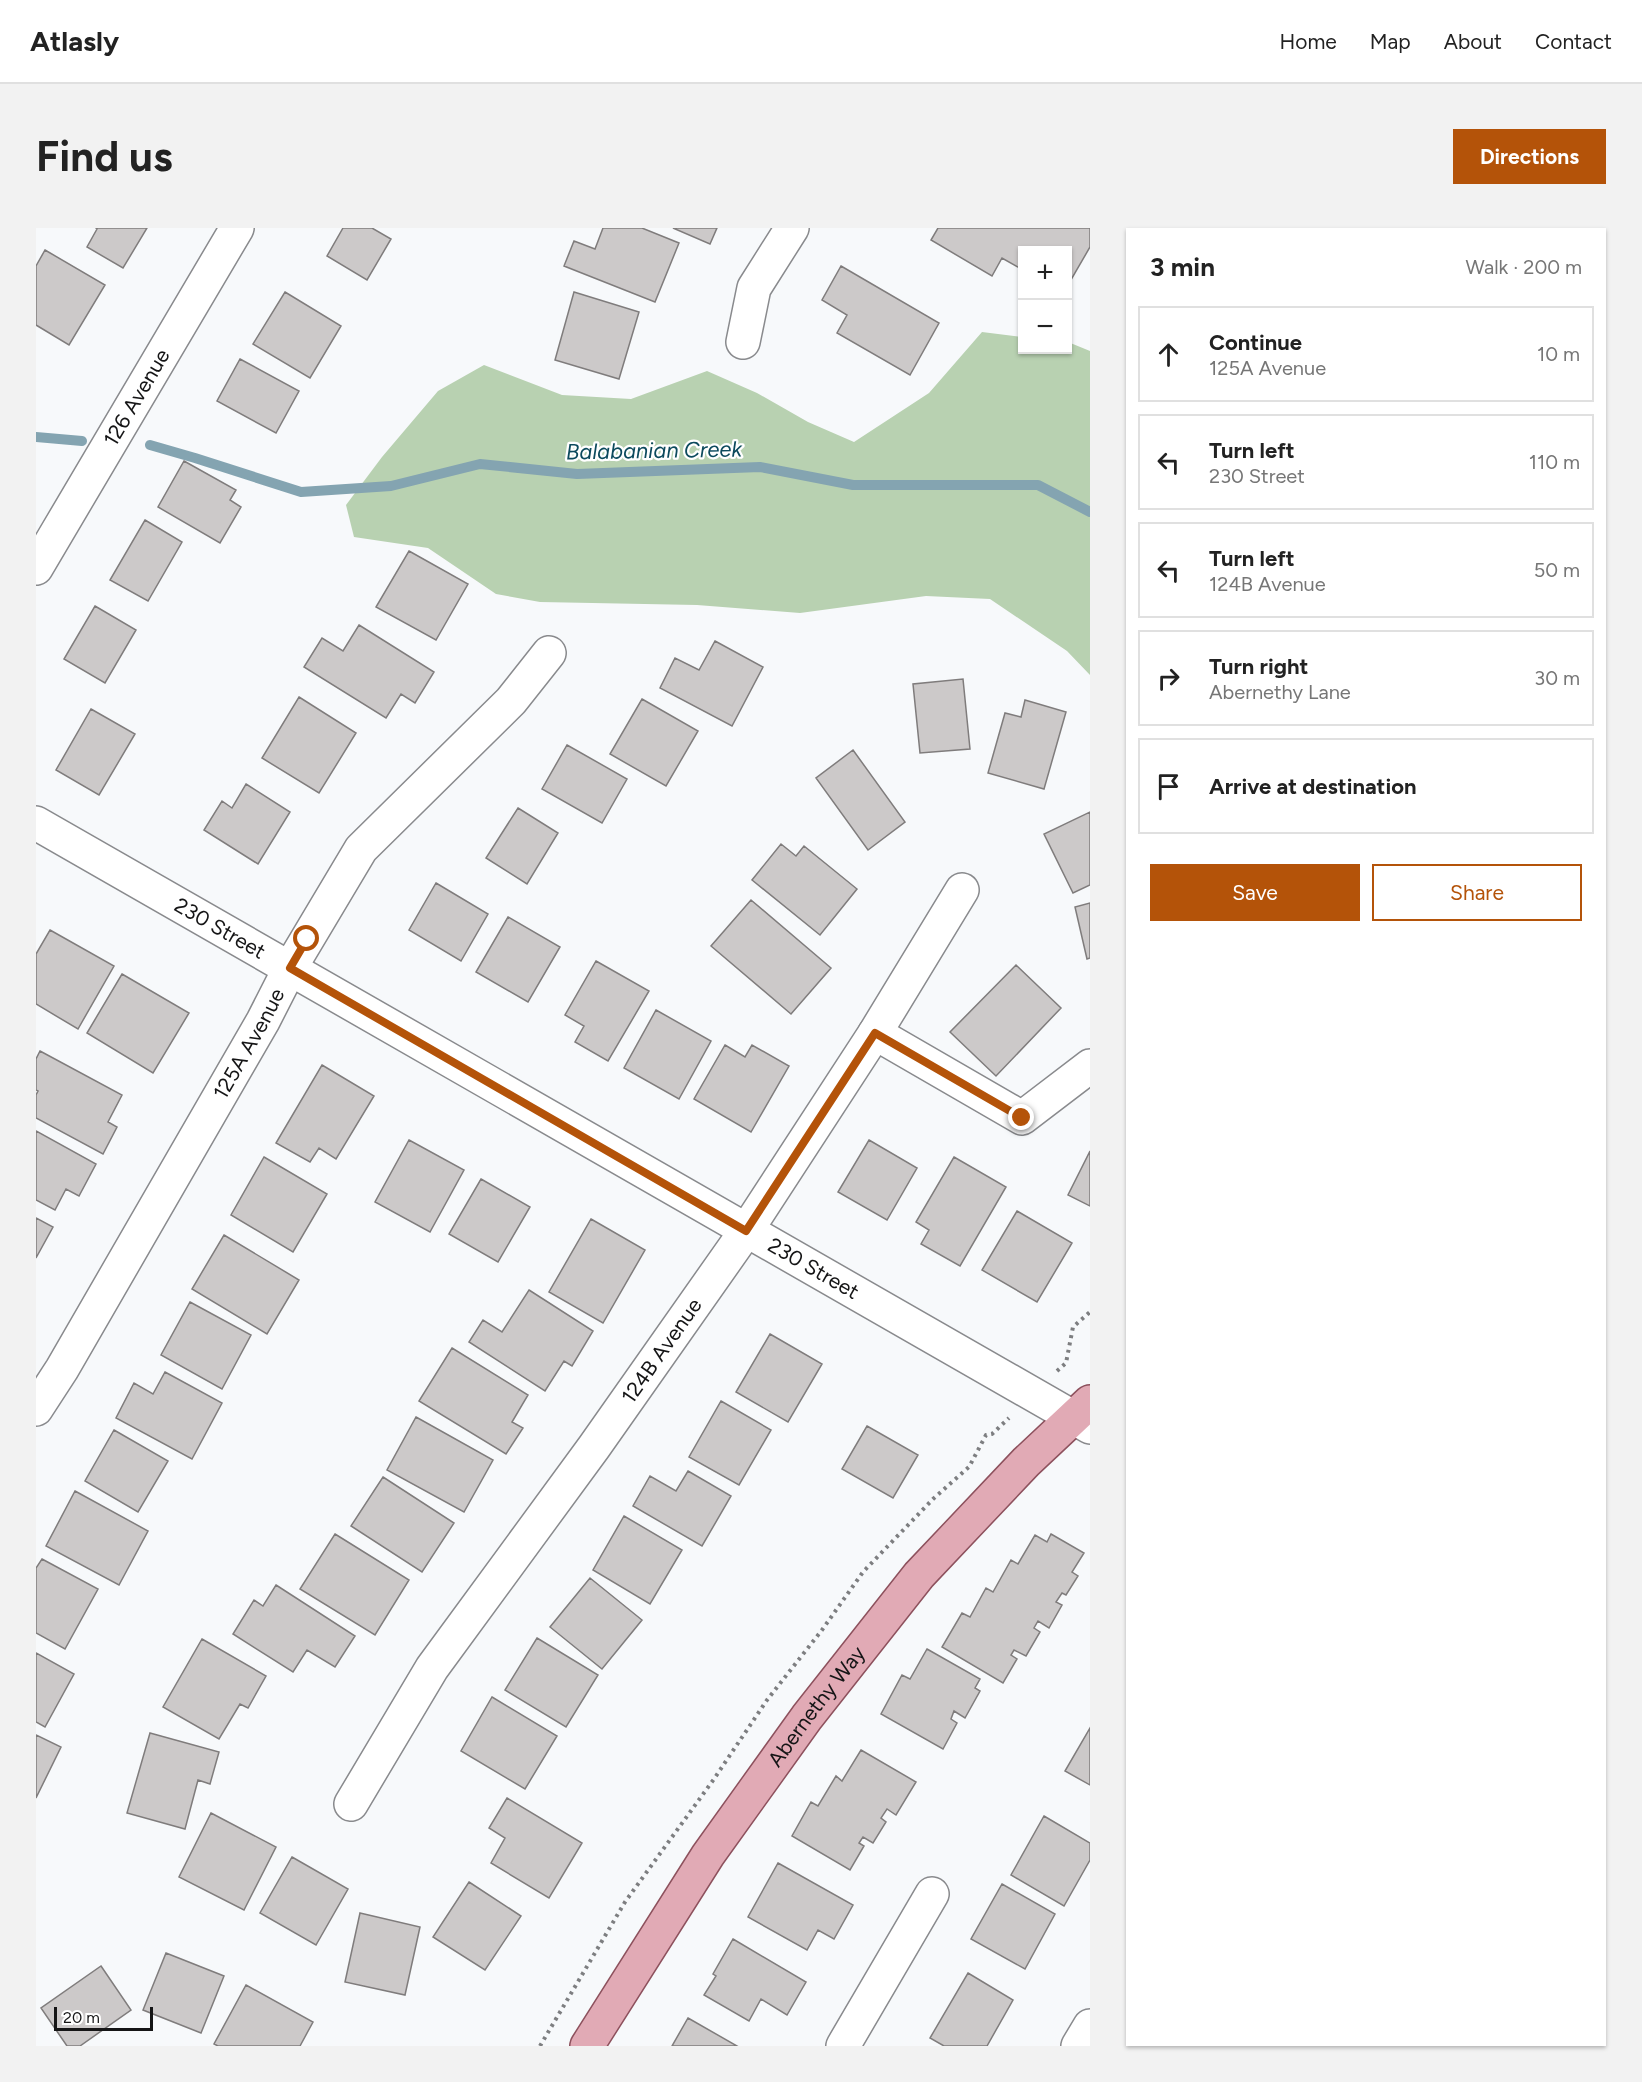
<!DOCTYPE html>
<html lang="en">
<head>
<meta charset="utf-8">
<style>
	:root { --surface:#fff; --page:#f2f2f2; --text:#222; --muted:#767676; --line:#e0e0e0; --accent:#b45309 }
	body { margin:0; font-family:Figtree,sans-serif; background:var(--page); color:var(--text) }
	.controls { position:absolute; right:18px; top:18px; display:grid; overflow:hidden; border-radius:0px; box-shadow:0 2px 4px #0004 }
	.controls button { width:54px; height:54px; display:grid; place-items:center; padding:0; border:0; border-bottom:2px solid var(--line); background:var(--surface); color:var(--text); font:30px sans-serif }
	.scale { position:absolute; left:18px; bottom:15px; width:99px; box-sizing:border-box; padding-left:6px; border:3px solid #151516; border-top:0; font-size:16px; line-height:21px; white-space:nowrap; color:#151516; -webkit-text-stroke:4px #fff; paint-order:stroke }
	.stop { position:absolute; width:18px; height:18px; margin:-14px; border:4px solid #b45309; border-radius:50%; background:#fff }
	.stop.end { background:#b45309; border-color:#fff; box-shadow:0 2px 6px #0008 }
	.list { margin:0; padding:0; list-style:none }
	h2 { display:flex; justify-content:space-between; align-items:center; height:78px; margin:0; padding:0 24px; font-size:26px }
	h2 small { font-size:20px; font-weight:400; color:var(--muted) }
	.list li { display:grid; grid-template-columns:39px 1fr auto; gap:18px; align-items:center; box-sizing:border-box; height:96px; margin:0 12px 12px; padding:0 12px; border:2px solid var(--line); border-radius:0px }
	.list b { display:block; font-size:22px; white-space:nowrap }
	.list p { margin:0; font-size:20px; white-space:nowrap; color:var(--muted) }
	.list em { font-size:20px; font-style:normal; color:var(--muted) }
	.actions { display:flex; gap:12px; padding:18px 24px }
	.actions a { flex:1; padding:14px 0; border:2px solid var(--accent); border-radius:0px; text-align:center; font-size:21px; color:var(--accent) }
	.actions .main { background:var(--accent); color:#fff }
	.icon { flex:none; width:33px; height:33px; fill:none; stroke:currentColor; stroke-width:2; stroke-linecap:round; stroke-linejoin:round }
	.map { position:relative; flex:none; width:1054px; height:1818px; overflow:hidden; border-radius:0px }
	header { display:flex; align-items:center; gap:36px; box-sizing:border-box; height:84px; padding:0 30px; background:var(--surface); border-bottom:2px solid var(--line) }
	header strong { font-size:28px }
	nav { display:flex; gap:33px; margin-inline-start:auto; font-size:21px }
	.intro { display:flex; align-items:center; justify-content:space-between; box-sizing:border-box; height:144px; padding:0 36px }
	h1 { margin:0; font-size:42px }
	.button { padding:15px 27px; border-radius:0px; background:var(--accent); color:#fff; font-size:21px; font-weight:700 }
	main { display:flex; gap:36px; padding:0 36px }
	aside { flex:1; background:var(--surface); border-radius:0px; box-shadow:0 2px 4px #0004 }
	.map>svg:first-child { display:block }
	.forest { fill:#b8d1b1 }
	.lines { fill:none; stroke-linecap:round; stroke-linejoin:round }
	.stream { stroke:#84a4b1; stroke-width:10 }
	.building { fill:#ccc9c9; stroke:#7f7c7c; stroke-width:1.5 }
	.minor-casing { stroke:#898a8d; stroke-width:36 }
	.major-casing { stroke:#8d515d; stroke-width:36 }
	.path { stroke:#7d7e80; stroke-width:4; stroke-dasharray:3 4.5; stroke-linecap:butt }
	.minor { stroke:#fff; stroke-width:33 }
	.major { stroke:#e1aab5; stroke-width:33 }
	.route { stroke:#b45309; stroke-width:8 }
	.labels { text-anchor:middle; stroke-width:4.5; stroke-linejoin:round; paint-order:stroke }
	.street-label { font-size:21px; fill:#151516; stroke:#fff }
	.water-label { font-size:22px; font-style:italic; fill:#0c4a5d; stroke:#fff }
</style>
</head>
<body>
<header>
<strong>Atlasly</strong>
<nav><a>Home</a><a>Map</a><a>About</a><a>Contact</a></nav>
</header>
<div class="intro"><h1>Find us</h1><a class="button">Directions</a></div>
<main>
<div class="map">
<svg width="1054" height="1818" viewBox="0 0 1054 1818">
	<rect width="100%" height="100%" fill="#f7f9fb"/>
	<path class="forest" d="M946,104L986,109L987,122H1032V114L1054,123V447L1031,423L954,371L890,368L764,385L661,377L504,374L460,366L392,320L318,309L310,277L346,229L402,163L448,137L526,167L595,171L671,143L721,165L772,194L818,214L893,165Z"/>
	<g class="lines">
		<path class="stream" d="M0,209L46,213
			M114,217L159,230L265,264L355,258L444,236L541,246L724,239L817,257H1002L1054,284"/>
	</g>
	<path class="building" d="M60,0H111L87,40L51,19L61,1Z
		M307,0H336L355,11L331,52L291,28Z
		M567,0H606L643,15L619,74L528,38L538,13L559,21Z
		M637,0H681L674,16Z
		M902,0H1054V19L1032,57V22H987V42L966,30L956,48L895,12Z
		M9,22L69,57L33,117L0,97V38Z
		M805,38L903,95L874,147L801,105L811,87L786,72Z
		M249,64L305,98L274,150L217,116Z
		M538,64L603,84L583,151L519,132Z
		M204,131L263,163L240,205L181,173Z
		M148,233L200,262L194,272L205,279L184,315L122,279Z
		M109,292L146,314L112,373L74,352Z
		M373,323L432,356L400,412L340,379Z
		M59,378L100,402L69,455L28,431Z
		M323,397L398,444L379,475L365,466L350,490L268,439L286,410L307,423Z
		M679,413L727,439L696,498L624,460L639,430L663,442Z
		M927,451L934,521L884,525L877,456Z
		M263,469L320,505L283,565L226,530Z
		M606,471L662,503L630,558L574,526Z
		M989,472L1030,484L1008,561L952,545L969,485L985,489Z
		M55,481L99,506L63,567L20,542Z
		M531,517L591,551L566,595L506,561Z
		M817,522L869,594L832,622L780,550Z
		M210,556L254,584L222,636L168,602L186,573L196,580Z
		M482,580L522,605L491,656L450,630Z
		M1054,584V657L1037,665L1008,606Z
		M745,616L760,628L768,618L821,661L784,707L716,652Z
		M400,655L452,686L425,733L373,702Z
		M715,672L795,740L755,786L675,718Z
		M1054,675V730L1051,731L1039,679Z
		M472,689L524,719L492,774L440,744Z
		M14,702L78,738L42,801L0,776V726Z
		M560,733L613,763L572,833L539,814L548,798L529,787Z
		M980,737L1025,780L960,848L914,804Z
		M86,746L153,785L117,845L51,805Z
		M620,782L675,813L643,871L588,840Z
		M689,817L709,829L716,817L753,838L715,904L658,871Z
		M4,823L86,867L72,894L81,899L67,926L0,890V867L2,863L0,862V831Z
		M286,837L338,868L300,931L283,920L274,934L240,915Z
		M0,903L60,936L43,968L30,961L19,982L0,972Z
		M373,912L428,942L394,1004L339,974Z
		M833,912L881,940L851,992L802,964Z
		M1054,923V978L1032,967Z
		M228,929L291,966L257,1024L195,987Z
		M918,929L970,959L924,1038L885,1016L893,1002L880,994Z
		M445,951L494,979L462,1034L413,1006Z
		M981,983L1036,1015L1001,1074L946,1042Z
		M0,990L17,999L0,1030Z
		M555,991L609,1022L567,1095L513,1064Z
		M188,1007L263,1052L231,1106L156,1061Z
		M493,1062L557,1103L536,1138L528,1133L509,1163L433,1114L447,1092L466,1104Z
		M154,1074L215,1107L186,1161L125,1127Z
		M734,1106L786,1136L752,1194L700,1164Z
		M416,1120L492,1167L476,1194L487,1200L470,1226L383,1173Z
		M129,1144L186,1175L156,1231L80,1190L98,1155L117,1166Z
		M685,1173L735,1202L703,1257L653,1229Z
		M380,1189L457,1232L428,1284L351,1242Z
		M831,1198L882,1227L857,1270L806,1241Z
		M78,1202L132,1233L102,1284L49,1253Z
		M652,1243L695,1268L666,1318L597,1278L614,1248L640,1263Z
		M347,1249L418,1295L386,1344L315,1298Z
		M39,1263L112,1303L83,1357L10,1318Z
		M588,1288L646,1322L614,1376L557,1342Z
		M299,1306L373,1352L339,1407L264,1361Z
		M1015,1306L1048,1325L1036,1344L1042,1348L1030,1367L1026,1365L1020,1374L1026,1377L1013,1400L1002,1393L998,1400L1004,1404L990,1428L978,1422L975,1427L981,1431L967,1455L906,1419L926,1385L934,1389L950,1360L957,1364L975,1332L982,1336L999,1307L1011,1314Z
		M6,1331L62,1361L29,1421L0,1405V1340Z
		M554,1350L606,1392L566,1441L514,1399Z
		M240,1357L319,1408L299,1439L271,1422L257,1444L197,1406L218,1372L227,1378Z
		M501,1410L562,1447L530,1499L469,1462Z
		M166,1411L230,1448L212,1480L204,1476L183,1511L127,1479Z
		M891,1421L944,1451L939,1460L944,1463L929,1490L918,1483L915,1491L921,1495L907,1521L845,1486L866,1447L874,1451Z
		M0,1425L38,1446L9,1499L0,1494Z
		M456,1469L521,1508L489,1561L425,1523Z
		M1054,1500V1557L1029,1543Z
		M114,1505L183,1524L174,1556L162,1552L149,1601L91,1585Z
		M0,1507L25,1519L0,1570Z
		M825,1522L880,1554L860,1587L851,1581L845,1590L850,1594L837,1615L827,1609L823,1615L828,1618L814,1642L756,1608L775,1574L782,1578L800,1548L806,1553Z
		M471,1570L546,1615L513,1670L455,1635L469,1610L453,1600Z
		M175,1585L240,1619L208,1682L143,1649Z
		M1008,1588L1054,1615V1632L1028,1678L975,1647Z
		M256,1629L312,1661L280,1717L224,1685Z
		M742,1635L817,1677L798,1711L782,1702L771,1722L712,1689Z
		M433,1654L485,1688L449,1742L397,1709Z
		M966,1656L1019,1686L989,1741L935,1711Z
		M324,1685L384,1699L369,1767L309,1754Z
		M697,1711L770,1754L751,1787L725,1771L713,1793L668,1767L680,1748L677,1746Z
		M130,1725L188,1748L165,1805L107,1782Z
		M65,1738L95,1782L44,1818H31L5,1780Z
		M932,1745L977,1772L951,1818H908L894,1810Z
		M210,1757L277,1794L264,1818H182L178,1816Z
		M652,1790L701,1818H636Z"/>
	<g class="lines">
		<g class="minor-casing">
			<g id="minor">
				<path d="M707,114L718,60L756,0"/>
				<path id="s1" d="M0,340L201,0"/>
				<path id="s2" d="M0,595L1054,1199"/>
				<path d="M839,805L986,890L1054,838"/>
				<path id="s3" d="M0,1181L26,1141L227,793L254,740L325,621L475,473L513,425"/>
				<path id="s4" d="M315,1576L396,1440L558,1219L710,1003L839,805L926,662"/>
				<path d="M807,1818L896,1666"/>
				<path d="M1042,1818L1054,1798"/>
			</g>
		</g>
		<g class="major-casing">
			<g id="major">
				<path id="s5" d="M551,1818L672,1627L771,1489L883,1347L990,1234L1054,1174"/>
			</g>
		</g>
		<path class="path" d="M1021,1143L1030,1135L1037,1099L1054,1084
			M504,1818L589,1674L678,1551L731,1472L786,1402L827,1344L897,1271L933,1239L950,1207L956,1206L973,1190"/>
		<use href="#minor" class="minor"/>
		<use href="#major" class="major"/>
	</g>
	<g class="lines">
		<path class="route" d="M271,711L254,740L710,1003L839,805L986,890"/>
	</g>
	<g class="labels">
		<g class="street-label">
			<text dy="7" stroke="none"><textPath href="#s1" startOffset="198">126 Avenue</textPath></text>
			<text dy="7" stroke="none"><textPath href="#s2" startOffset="212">230 Street</textPath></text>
			<text dy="7" stroke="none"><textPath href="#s3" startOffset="423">125A Avenue</textPath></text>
			<text dy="7" stroke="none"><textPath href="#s2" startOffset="896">230 Street</textPath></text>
			<text dy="7" stroke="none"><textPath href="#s4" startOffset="550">124B Avenue</textPath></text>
			<text dy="7" stroke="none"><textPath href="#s5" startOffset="410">Abernethy Way</textPath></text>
		</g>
		<g class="water-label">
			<text transform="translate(618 222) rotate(-1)" y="8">Balabanian Creek</text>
		</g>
	</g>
</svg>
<div class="controls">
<button>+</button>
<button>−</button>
</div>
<div class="scale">20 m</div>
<div class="stop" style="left:271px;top:711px"></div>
<div class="stop end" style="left:986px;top:890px"></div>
</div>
<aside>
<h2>3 min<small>Walk · 200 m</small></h2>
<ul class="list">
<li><svg class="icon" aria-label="ahead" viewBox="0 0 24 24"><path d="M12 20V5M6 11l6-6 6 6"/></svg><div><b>Continue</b><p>125A Avenue</p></div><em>10 m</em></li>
<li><svg class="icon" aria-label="left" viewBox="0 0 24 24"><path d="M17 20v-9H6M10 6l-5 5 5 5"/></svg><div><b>Turn left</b><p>230 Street</p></div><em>110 m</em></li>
<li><svg class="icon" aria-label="left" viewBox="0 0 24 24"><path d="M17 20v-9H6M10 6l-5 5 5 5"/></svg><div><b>Turn left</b><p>124B Avenue</p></div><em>50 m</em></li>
<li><svg class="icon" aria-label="right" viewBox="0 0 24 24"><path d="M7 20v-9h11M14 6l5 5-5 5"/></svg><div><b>Turn right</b><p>Abernethy Lane</p></div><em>30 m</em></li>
<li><svg class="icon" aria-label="arrive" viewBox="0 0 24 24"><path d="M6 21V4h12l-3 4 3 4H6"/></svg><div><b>Arrive at destination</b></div></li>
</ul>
<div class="actions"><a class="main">Save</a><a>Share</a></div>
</aside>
</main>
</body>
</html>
